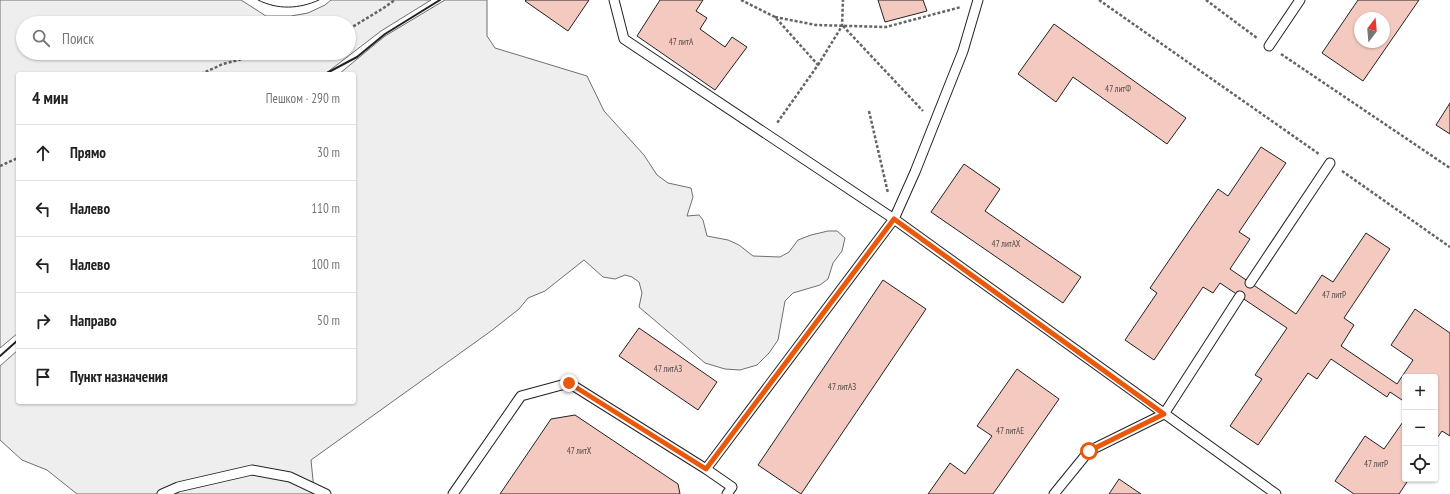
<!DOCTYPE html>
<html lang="ru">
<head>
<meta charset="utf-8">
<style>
	:root { --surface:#fff; --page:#f6f6f6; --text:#222; --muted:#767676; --line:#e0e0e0 }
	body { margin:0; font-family:"PT Sans Narrow",sans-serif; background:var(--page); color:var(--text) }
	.controls { position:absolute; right:12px; bottom:12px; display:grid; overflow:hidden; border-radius:4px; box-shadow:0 1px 3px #0004 }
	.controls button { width:36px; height:36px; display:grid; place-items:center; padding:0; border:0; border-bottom:1px solid var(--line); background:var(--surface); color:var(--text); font:20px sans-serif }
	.compass { position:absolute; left:1354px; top:12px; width:36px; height:36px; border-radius:50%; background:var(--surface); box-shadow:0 1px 3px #0004; rotate:16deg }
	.stop { position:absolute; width:12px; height:12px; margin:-9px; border:3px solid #ea580c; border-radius:50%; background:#fff }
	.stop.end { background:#ea580c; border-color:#fff; box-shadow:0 1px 4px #0008 }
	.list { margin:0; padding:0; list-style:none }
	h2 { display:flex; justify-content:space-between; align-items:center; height:52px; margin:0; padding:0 16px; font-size:17px }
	h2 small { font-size:13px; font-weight:400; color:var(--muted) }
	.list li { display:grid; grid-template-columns:26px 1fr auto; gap:12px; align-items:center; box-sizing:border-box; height:56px; padding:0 16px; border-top:1px solid var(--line) }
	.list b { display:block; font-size:15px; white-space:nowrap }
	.list em { font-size:13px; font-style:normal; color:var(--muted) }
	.icon { flex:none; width:22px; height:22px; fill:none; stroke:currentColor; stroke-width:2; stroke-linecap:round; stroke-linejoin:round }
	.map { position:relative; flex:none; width:1450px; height:494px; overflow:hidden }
	.search { position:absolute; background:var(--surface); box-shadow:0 1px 3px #0004; left:16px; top:16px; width:340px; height:44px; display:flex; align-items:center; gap:10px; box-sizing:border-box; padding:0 14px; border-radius:22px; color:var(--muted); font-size:15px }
	.panel { position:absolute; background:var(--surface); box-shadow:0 1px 3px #0004; left:16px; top:72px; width:340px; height:332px; border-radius:4px }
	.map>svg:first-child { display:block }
	.green { fill:#eee; stroke:#6f6f6f; fill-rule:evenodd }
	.building { fill:#f3c9c0; stroke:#222; fill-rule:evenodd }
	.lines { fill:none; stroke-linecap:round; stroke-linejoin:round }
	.service-casing { stroke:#222; stroke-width:11 }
	.path { stroke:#646464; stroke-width:2.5; stroke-dasharray:3 2; stroke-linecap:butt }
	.service { stroke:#fff; stroke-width:9 }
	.tram { stroke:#222; stroke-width:1 }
	.wall { stroke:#222; stroke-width:2 }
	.route { stroke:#ea580c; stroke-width:5 }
	.labels { text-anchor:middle; stroke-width:3; stroke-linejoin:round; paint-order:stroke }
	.number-label { font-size:9px; fill:#564c4a }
</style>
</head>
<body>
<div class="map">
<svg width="1450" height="494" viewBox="0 0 1450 494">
	<rect width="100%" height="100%" fill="#fff"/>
	<path class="green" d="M0,0H241L266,16H291L308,13L325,5L331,0H431L381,31L325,74H18V333L0,348ZM23,23H349V53H23Z
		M445,0H487V36L495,48L587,76L604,111L644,155L657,175L668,183L691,188L693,197L687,216L699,215L703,220L707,236L728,240L739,245L753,256L780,257L789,252L798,240L811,235L828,231H837L845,238L842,251L833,263L828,279L820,285L793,293L785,301L778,340L769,353L757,365L740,370L725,369L705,363L639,307L642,293L639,282L632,277L625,275L615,279L603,277L584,260L545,291L528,298L519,309L491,331L311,460L314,490L327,494H77L47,470L22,460L0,440V366L18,350V402H354V74H339L385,36Z"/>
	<path class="building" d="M526,0H589L568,31L525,1Z
		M660,0H703L696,11L707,18L700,29L725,47L732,37L747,47L715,90L637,36Z
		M878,0H923L927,11L885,22Z
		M1358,0H1419L1363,81L1322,53ZM1360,18H1384V42H1360Z
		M1054,24L1186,118L1167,144L1073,77L1056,102L1018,74Z
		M1450,103V134L1436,125Z
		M1261,147L1286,163L1239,232L1250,239L1230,269L1296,314L1322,275L1333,282L1366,233L1390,249L1344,318L1354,325L1341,346L1397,384L1413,360L1391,345L1415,309L1450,333V436L1442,431L1435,441V377H1405V402L1390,392L1387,397L1331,359L1317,379L1308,373L1258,445L1230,426L1262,379L1255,375L1287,328L1220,283L1213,293L1203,287L1154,360L1125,340L1157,293L1150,288L1218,189L1228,196Z
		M964,164L1000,189L985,211L1081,277L1063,303L931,212Z
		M883,280L926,309L801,494L758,465Z
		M639,328L717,382L698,410L619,356Z
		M1017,369L1059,399L993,494H928L950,463L965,474L992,436L977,426Z
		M575,415L678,484L680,494H500L551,419Z
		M1405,419V479H1409L1399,494H1354L1335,481L1365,436L1384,449Z
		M1119,479L1141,494H1109Z"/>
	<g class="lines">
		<g class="service-casing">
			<path id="service" d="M614,0L624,39L894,219L1276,494
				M1269,46L1300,0
				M1250,283L1330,163
				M706,469L732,487L727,494
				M162,494L178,487L252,470L290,477L326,494
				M453,494L521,396L569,383L706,469L894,219L915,172L963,51L978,0
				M1054,494L1089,451L1164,414L1240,296"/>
		</g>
		<path class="path" d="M741,0L775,17L818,65L777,123
			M1099,0L1319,154
			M1206,0L1257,38
			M775,17L816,25L886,27L961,7
			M843,26L923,111
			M349,29L382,9L395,0
			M1281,54L1450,168
			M818,65L842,26L843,0
			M201,74L223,64L265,53
			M869,111L888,193
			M0,166L18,158
			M1342,171L1450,247"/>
		<use href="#service" class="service"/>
		<path class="tram" d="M258,0C278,10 299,9 319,0"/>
		<path class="wall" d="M325,74L357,57L385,34L440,0
			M0,356L18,340"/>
	</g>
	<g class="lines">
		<path class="route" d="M569,383L706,469L894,219L1164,414L1089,451"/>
	</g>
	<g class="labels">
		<g class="number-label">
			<text x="681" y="45">47 литА</text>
			<text x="1118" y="92">47 литФ</text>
			<text x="1006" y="247">47 литАХ</text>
			<text x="1334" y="298">47 литР</text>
			<text x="668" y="372">47 литАЗ</text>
			<text x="842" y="390">47 литАЗ</text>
			<text x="1010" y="434">47 литАЕ</text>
			<text x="579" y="454">47 литХ</text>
			<text x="1376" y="467">47 литР</text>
		</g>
	</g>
</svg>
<div class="controls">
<button>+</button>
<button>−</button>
<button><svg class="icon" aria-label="locate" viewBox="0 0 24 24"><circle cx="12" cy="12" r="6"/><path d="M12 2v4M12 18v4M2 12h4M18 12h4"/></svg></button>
</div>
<svg class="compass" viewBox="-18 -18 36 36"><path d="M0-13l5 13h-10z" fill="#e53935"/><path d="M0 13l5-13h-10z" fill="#767676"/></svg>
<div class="stop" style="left:1089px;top:451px"></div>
<div class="stop end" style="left:569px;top:383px"></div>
<div class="search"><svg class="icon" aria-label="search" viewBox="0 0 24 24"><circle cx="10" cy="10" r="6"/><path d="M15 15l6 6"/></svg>Поиск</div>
<section class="panel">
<h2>4 мин<small>Пешком · 290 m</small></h2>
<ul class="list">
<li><svg class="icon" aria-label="ahead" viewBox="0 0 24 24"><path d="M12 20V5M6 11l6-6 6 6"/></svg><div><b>Прямо</b></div><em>30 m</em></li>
<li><svg class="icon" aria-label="left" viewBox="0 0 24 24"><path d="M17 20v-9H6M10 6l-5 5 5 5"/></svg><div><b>Налево</b></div><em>110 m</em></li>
<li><svg class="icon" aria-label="left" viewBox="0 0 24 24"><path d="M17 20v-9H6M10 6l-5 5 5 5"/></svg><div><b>Налево</b></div><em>100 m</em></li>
<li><svg class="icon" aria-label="right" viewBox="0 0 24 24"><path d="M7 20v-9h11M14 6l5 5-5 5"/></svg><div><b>Направо</b></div><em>50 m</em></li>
<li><svg class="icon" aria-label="arrive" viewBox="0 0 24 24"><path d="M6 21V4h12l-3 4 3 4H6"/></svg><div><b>Пункт назначения</b></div></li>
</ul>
</section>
</div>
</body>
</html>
